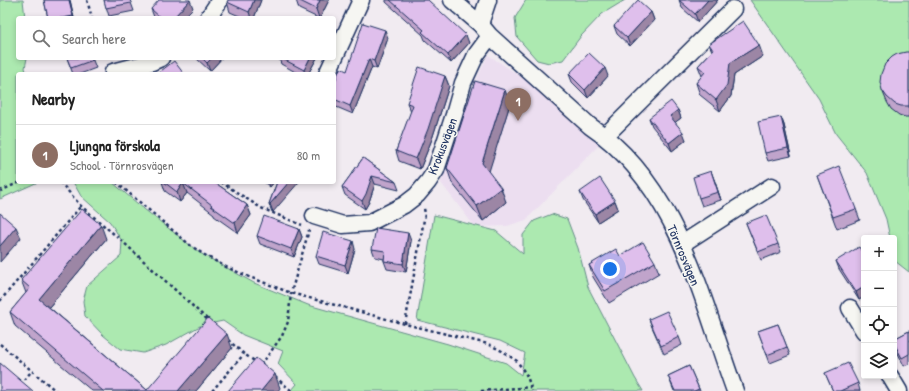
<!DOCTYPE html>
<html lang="en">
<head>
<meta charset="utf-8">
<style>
	:root { --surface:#fff; --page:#f6f6f6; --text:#222; --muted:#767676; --line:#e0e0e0; --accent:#111827 }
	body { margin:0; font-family:"Patrick Hand",sans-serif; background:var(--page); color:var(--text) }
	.controls { position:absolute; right:12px; bottom:12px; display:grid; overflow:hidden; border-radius:4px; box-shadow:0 2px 6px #0003 }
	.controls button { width:36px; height:36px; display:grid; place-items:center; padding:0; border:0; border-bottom:1px solid var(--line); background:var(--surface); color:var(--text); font:20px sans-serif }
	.you { position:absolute; left:610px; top:269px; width:14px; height:14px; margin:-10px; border:3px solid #fff; border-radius:50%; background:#1a73e8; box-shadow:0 0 0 6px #1a73e833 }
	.badge { display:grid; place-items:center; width:26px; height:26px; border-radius:50%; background:var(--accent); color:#fff; font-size:13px; font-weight:700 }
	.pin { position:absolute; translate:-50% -33px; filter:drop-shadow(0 1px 2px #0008) }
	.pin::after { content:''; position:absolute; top:21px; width:14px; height:12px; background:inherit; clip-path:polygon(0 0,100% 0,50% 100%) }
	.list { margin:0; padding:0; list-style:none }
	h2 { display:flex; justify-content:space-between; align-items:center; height:52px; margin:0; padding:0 16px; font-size:17px }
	h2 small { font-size:13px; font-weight:400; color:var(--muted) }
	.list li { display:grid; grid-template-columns:26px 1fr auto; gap:12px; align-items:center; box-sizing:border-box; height:60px; padding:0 16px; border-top:1px solid var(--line) }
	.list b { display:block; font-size:15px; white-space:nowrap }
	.list p { margin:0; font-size:13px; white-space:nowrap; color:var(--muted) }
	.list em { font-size:13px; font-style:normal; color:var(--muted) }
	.icon { flex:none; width:22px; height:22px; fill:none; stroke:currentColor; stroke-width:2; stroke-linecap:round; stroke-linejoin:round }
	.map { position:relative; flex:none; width:909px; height:391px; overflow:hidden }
	.search { position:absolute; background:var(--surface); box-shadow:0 2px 6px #0003; left:16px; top:16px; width:320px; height:44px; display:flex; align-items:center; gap:10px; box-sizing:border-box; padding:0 14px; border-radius:4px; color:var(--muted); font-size:15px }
	.panel { position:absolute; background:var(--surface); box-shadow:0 2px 6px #0003; left:16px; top:72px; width:320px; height:112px; border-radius:4px }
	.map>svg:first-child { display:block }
	.built { fill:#ecdef0 }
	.green { fill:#ace9b0; stroke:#648c87 }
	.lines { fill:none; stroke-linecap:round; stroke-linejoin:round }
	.minor-casing { stroke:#1b2f5e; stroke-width:19 }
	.path { stroke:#1b2f5e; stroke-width:2.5; stroke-dasharray:3 3; stroke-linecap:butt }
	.minor { stroke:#f6f6f2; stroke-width:16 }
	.wall { fill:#c0a4cb; stroke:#1b2f5e }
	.shaded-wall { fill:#9c86a5; stroke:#1b2f5e }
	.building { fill:#dfbfec; stroke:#1b2f5e }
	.labels { text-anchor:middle; stroke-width:3; stroke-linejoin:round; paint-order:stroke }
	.street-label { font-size:13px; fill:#1b2f5e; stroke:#f6f6f2 }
</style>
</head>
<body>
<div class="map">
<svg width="909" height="391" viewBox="0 0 909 391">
	<rect width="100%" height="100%" fill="#f1ebf1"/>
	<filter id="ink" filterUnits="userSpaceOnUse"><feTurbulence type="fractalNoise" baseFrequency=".025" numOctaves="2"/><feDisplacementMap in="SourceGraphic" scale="8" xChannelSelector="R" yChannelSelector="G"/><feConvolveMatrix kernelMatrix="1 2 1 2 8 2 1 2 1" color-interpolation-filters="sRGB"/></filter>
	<g filter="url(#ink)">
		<path class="built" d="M488,55L551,96L599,145L526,220L507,226L475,227L441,183L468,98Z"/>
		<path class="green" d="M0,0H23L25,18H18V58H27L25,68L27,74H18V182H38L0,199Z
			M526,0H625L602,14L581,36L563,60L549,63L537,60L517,37L515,18Z
			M750,0H909V272L895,261L894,238H890L886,219L867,173L836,134L819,99Z
			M73,182H112L144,209L200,253L254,283L308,305L448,344L506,363L521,375L525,353L500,341L417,320L434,215L496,231L523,254V235L534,221L552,214L567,219L578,248L588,287L635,378L643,391H291L297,384L278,364L283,351L243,335L223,321L200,326L166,345L143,353L120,349L103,335L85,316L83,301L87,286L121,256L122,241L110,222L81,196Z"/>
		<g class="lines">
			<g class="minor-casing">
				<path id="minor" d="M452,0L480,24L490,36L590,126C678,185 701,298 735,391
					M208,18L220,0
					M480,24L488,0
					M113,72L152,62L161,58
					M327,74L361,0
					M605,136L733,9
					M314,216L343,225L369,223L404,205L417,195L428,182L436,170L454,115L463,83L476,55L490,36
					M682,244L772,186
					M850,308L864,331
					M890,376L899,391"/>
			</g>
			<path class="path" d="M87,0L92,18
				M60,182L81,206L122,241L209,321
				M116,182L190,245L203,254L224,266L247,276L291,293L405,324L488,344L502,351L517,361L527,376L532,391
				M221,182L261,208L302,225
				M0,191L20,182
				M0,301L81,206
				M405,324L425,214L424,208
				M228,340L244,354L256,362
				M0,344L56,391
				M261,365L282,336L288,322L291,293L309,230
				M275,377L292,391
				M20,384L32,371
				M212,391L244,354
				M481,391L531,387"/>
			<use href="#minor" class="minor"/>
		</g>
		<path class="wall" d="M44,0H70L74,18H48Z
			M104,0H130L134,11L109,16Z
			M261,0L254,18H244L230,12L227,2Z
			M296,0H329L320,18H318L299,9Z
			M386,0H428L469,43L451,63L425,40L423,35L386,2Z
			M679,0H718L698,22L682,8Z
			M193,8L183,18H155L154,17L151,9Z
			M651,12L654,20L630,46L617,34L614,26Z
			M388,38L377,69L372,67L353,114L334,106V84L347,71Z
			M709,44L763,56L734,75L731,96L720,111L700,95L696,83L702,76L698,66L712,51Z
			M909,52V117H905L899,115L891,109L887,102L882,90Z
			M67,58H92L96,68L80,74H73Z
			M196,58H222L210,71Z
			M279,58H317L308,74H299L281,64Z
			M569,74L608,76L588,98L572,82Z
			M445,76L449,86L432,139L420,169L399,161L396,151L411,112L407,103Z
			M510,104L488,172L506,202L483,221L452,183L447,168Z
			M678,110L681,118L675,122L686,140L672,151L652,126L649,118Z
			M781,117L784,125L791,156L768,161L765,153Z
			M363,158L396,182L399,190L375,184L369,202L365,209L345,195L342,187Z
			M817,175L856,209L860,220L837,229Z
			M714,179L721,200L702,206L699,198Z
			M162,182H214L247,205L251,215L238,233L214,216V214L187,193L180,202L165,191Z
			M264,182H274L270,187Z
			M277,182L273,212H272L269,204Z
			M580,192L615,201L618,209L598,222L583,200Z
			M746,223L778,244L781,252L761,260Z
			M299,229L302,237L294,257L260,244L257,236Z
			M106,239L49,307L147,390L232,348L196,391H92L15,326L10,312L26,293L21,280Z
			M411,241L406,272L387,269L384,261V259L375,257L372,249Z
			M355,249L348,273L319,264L316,256Z
			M864,255V297L859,300L839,269L836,261Z
			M620,256L655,262L659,273L609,303L593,277L589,265Z
			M649,319L679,337L682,345L664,354L652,327Z
			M778,324L790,355L770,363L758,331Z
			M909,331V364L904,366L895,347L894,344V339Z
			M689,366L700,391H674L668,376Z
			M825,373L858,383L860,391H833Z"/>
		<path class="shaded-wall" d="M69,0H70L74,18L73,16Z
			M190,0L193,8L183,18H173Z
			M254,0H261L254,18H251L249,12Z
			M320,0H329L320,18H319L316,9Z
			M708,0H718L698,22L695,14Z
			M651,12L654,20L630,46L627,38Z
			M385,30L388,38L377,69L374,61Z
			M466,35L469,43L451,63L448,55Z
			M759,45L763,56L734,75L731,96L720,111L716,100L730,63Z
			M212,58H222L210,71L207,63Z
			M310,58H317L308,74H305L304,70Z
			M369,59L372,67L353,114L350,106Z
			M605,68L608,76L588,98L585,90Z
			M445,76L449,86L432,139L420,169L416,159Z
			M505,90L510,104L487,178L482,163Z
			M678,110L681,118L673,124L670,116Z
			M781,117L784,125L791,156L788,148Z
			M683,132L686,140L672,151L669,143Z
			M711,171L714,179L721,200L718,192Z
			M372,176L375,184L369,202L365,209L362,201Z
			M268,182H274L270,187Z
			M289,182H299L273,212L270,204Z
			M183,183L187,193L180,202L177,192Z
			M501,188L506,202L483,221L477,206Z
			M615,201L618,209L598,222L595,214Z
			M247,205L251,215L238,233L235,223Z
			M101,225L106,239L44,313L39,299Z
			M16,227L21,238L0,262V246Z
			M299,229L302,237L294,257L291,249Z
			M408,233L411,241L406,272L403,264Z
			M353,241L355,249L348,273L345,265Z
			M864,287V297L859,300L856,292Z
			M227,334L232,348L196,391H178Z
			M275,374L280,388L278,391H261Z"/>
		<path class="building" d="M44,0H69L73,16L63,18H48Z
			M104,0H130L131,3L106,8Z
			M159,0H190L173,18H161L151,9Z
			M228,0H254L249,12L227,2Z
			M298,0H320L316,9Z
			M390,0H428L466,35L448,55L422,32L424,30Z
			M638,0L651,12L627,38L614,26Z
			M679,0H708L695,14Z
			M743,21L759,45L730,63L727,85L716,100L696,83L705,72L698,66L713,50L709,44Z
			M363,23L385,30L374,61L369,59L350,106L334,99V84L340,68L347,71Z
			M906,52H909V106H901L895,104L887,97L882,90L880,82L881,74L885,64L892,57L897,54Z
			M589,53L605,68L585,90L569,74Z
			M67,58H92L93,60L71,68Z
			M202,58H212L207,63Z
			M281,58H310L304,70Z
			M174,61L184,74H157Z
			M419,67L445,76L428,129L416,159L396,151L413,105L407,103Z
			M475,81L505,90L482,163L501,188L477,206L447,168Z
			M671,101L678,110L670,116L683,132L669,143L649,118Z
			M781,117L788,148L765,153L758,122Z
			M363,158L396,182L372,176L366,194L362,201L342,187Z
			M839,166L856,209L833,217L817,175Z
			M711,171L718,192L699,198L693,177Z
			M600,178L615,201L595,214L580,192Z
			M164,182H214L247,205L235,223L211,206L212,205L183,183L177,192Z
			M277,182H289L270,204H269Z
			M82,209L101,225L39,299L147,390L208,318L227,334L178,391H103L10,312L30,288L21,280Z
			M0,213L16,227L0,246Z
			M766,215L778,244L758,252L746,223Z
			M264,216L299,229L291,249L257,236Z
			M376,228L408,233L403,264L384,261L385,251L372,249Z
			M323,232L353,241L345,265L316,256Z
			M643,242L655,262L605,291L589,265L616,249L620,256Z
			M859,247L864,255V287L856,292L836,261Z
			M667,311L679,337L661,346L649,319Z
			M778,324L787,347L767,355L758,331Z
			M909,331V354L902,358L894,343V339Z
			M256,358L275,374L261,391H228Z
			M0,363L33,391H0Z
			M848,363L858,383L840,391H833L825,373Z
			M689,366L699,389L694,391H675L668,376Z"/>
	</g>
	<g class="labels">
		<g class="street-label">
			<text transform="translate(442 146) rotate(-69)" y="5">Krokusvägen</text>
			<text transform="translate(684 255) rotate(67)" y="5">Törnrosvägen</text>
		</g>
	</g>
</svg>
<div class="controls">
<button>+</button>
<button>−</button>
<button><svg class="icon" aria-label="locate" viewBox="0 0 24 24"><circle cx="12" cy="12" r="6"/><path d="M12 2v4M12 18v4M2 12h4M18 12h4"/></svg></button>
<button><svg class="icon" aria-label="layers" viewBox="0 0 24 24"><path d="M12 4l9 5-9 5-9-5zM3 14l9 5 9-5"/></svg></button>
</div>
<div class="you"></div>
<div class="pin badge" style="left:518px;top:121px;background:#8d6e63">1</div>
<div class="search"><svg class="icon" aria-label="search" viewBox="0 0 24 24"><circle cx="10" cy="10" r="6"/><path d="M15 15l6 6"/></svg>Search here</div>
<section class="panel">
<h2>Nearby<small></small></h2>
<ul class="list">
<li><span class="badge" style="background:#8d6e63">1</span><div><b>Ljungna förskola</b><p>School · Törnrosvägen</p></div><em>80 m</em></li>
</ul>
</section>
</div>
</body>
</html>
